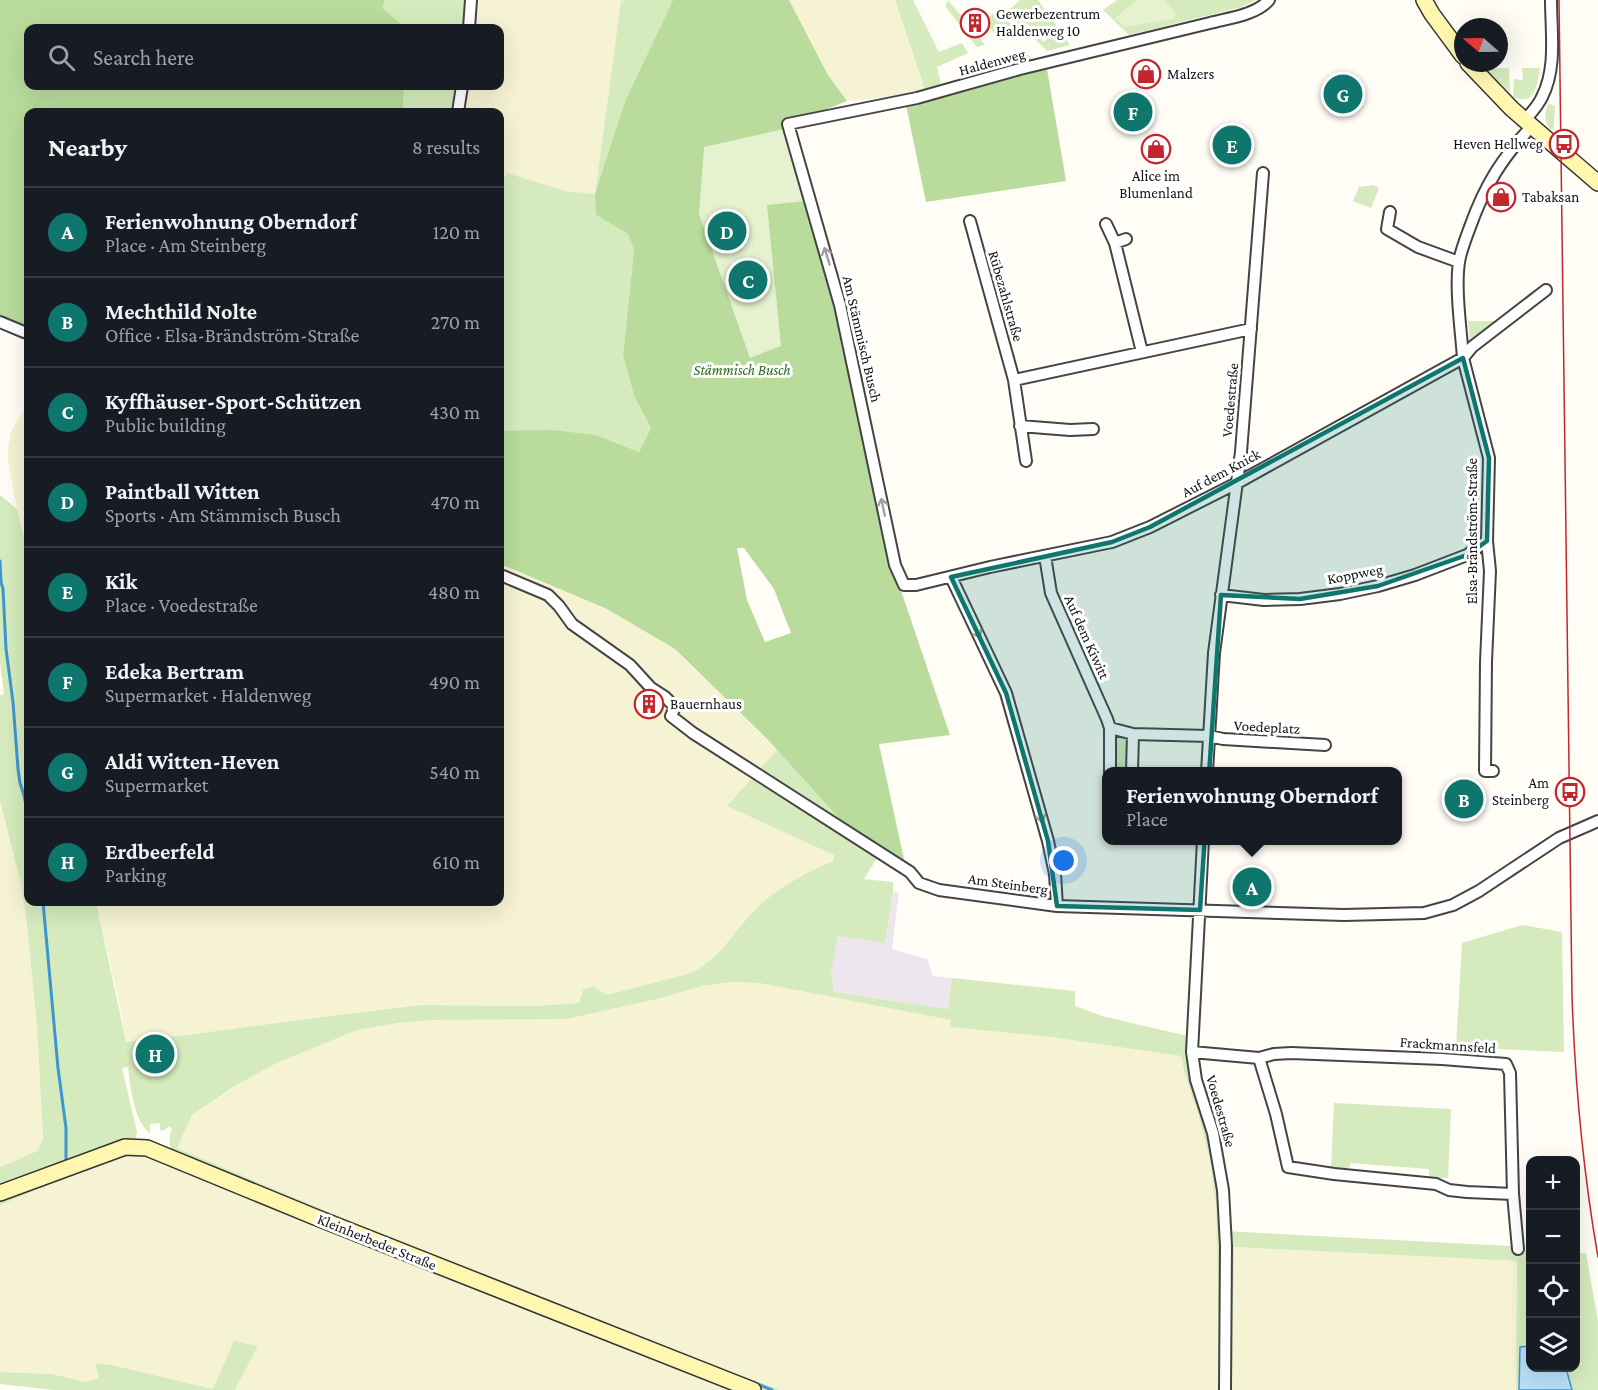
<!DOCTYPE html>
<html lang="en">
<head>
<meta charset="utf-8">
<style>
	:root { --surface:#171b24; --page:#242831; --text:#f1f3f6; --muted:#9ea1a6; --line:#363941; --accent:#0f766e }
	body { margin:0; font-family:"Crimson Pro",serif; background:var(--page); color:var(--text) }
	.controls { position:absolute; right:18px; bottom:18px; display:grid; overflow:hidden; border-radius:12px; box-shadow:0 6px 24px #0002 }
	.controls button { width:54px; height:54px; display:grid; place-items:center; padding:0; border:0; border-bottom:2px solid var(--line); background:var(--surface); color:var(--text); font:30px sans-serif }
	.compass { position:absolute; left:1454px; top:18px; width:54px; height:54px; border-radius:50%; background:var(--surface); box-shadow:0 6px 24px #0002; rotate:290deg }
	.you { position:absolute; left:1064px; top:861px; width:21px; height:21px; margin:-15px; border:4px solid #fff; border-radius:50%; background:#1a73e8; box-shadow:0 0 0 9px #1a73e833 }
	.badge { display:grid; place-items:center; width:39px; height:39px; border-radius:50%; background:var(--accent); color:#fff; font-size:20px; font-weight:700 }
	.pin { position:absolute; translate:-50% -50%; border:3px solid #fff; box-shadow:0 2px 6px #0006 }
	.popup { position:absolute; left:1102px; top:767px; width:300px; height:78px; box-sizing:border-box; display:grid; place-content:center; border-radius:12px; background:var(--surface); filter:drop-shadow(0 2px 4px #0005); font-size:20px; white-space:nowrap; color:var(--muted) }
	.popup b { font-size:22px; color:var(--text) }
	.popup::after { content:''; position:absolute; left:50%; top:100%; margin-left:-12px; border:12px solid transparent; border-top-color:var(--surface) }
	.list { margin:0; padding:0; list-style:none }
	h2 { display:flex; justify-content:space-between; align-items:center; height:78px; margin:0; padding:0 24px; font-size:26px }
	h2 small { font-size:20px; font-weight:400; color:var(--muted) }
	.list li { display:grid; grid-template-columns:39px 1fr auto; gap:18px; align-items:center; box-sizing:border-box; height:90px; padding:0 24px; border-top:2px solid var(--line) }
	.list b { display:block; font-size:22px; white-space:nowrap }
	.list p { margin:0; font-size:20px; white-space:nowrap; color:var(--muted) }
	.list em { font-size:20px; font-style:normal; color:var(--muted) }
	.icon { flex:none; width:33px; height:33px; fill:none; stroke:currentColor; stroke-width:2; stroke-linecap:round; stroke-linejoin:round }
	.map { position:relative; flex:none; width:1598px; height:1390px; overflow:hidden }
	.search { position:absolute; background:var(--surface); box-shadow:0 6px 24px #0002; left:24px; top:24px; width:480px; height:66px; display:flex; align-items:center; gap:15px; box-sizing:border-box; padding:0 21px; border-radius:12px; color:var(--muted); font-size:22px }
	.panel { position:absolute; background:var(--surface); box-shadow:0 6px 24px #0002; left:24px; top:108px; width:480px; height:798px; border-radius:12px }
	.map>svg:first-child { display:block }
	.industrial { fill:#eee6ef }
	.farmland { fill:#f6f3d4 }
	.green { fill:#d5ebbd }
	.forest { fill:#b9dc9c; fill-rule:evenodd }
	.pitch { fill:#e6f2cf }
	.water { fill:#b9e0f7; stroke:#3f96cf; stroke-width:1.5 }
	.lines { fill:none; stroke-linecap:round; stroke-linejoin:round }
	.stream { stroke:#3f96cf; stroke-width:3 }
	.street-casing { stroke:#444; stroke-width:14 }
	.secondary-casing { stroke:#333; stroke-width:18 }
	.street { stroke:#fff; stroke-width:10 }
	.secondary { stroke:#fff6b0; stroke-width:15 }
	.tram { stroke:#c4262e; stroke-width:1.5 }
	.oneway { stroke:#a0a0a0 }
	.marked { fill:#0f766e; fill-opacity:0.2; stroke:#0f766e; stroke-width:4.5; stroke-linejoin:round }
	.labels { text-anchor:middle; stroke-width:6; stroke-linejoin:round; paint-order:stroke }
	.poi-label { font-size:15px; fill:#111; stroke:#fff; text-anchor:start }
	.street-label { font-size:15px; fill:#111; stroke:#fff }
	.park-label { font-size:15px; font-style:italic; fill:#2f6b1f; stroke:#fff }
</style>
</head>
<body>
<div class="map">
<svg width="1598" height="1390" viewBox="0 0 1598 1390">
	<rect width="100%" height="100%" fill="#fffdf5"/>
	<path class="industrial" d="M893,892L899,893L892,949L927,959L933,976L952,978L948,1009L827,991L838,936L885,942Z"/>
	<path class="farmland" d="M478,0H628L621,2L595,194L566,191L505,173L500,189V112H464L467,86H500V28H475Z
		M789,0H895L925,90L904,95L847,101L828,75Z
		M28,406V551L17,509L8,461V446L11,432L17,421Z
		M500,564L607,609L675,649L777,750L728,806L835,855L834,862L801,876L767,899L753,912L726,946L702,967L689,974L580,1003L534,1006L422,1005L330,1016L155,1039L126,1042L119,1002L96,902H500Z
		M0,801L20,880L26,915L37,1026L43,1139L37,1151L0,1167Z
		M731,982L759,983L952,1020L951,1027L1050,1037L1181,1056L1185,1075L1199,1117L1211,1160L1216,1204L1220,1390H780L551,1302L393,1239L177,1148L192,1115L234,1087L279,1062L357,1030L398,1023L434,1020L567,1019L657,999L702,986Z
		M125,1155H144L160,1159L313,1226L728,1390H235L258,1346L213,1389L112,1365L96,1363L99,1378L86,1382L52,1374L0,1372V1205L47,1185Z
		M1233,1247L1517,1261L1516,1390H1232Z"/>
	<path class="green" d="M385,0H478L475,28H405L383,8Z
		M628,0H673L626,99L596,215L628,234L634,250L623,355L634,396L651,428L639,452L596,435L500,432V189L506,173L566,191L595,194L621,1Z
		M895,0H913L939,52L962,43L968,53L937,67L941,84L1020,62L1018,55L1019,53L1024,51L1034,61L925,90Z
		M948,0L980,38L985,45L977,47L945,6Z
		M1020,0H1038L1070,45L1047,51L1030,34L1031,31L1044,42L1047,39L1042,33L1039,35L1027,23L1020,28L1007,12Z
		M1117,0H1256L1242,7L1129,35L1103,10Z
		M998,10L1021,36L1000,40L984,21Z
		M1509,68L1510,92L1484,69Z
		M1522,68H1540C1538,83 1535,107 1513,97L1514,79L1523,80Z
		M404,86H467L464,112H403Z
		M1548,103L1555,106L1554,126L1553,129L1551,130C1543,121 1545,113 1548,103Z
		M1373,185L1379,188L1371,208L1353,201L1359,187Z
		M1468,321H1495V324L1470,343Z
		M0,495L17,509L28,551V902H96L126,1042L155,1039L330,1016L422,1005L534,1006L579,1003L583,990L593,986L607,995C625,990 643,986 661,981C675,977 691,975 703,966C724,951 736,930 753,912C775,889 804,873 834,861V855L727,806L777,750L843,823L882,850L864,879L893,882V892L885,943L838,936L831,973L834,992L948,1009L952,978L1075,991V1006L1102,1016L1187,1036C1185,1072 1200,1101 1209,1135C1217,1166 1220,1199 1222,1231L1510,1246L1530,1251V1346L1520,1347L1519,1390H1516L1517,1261L1234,1247L1232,1390H1220L1216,1204L1210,1160L1199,1117L1185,1075L1181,1056L1050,1037L950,1027L951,1020L759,983L731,982L702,986L657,999L567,1019L434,1020L398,1023L357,1030L279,1062L233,1087L192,1115L177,1148L393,1239L551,1302L780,1390H728L313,1226L170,1164L173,1152C168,1145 169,1137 172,1129L169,1126L163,1131L160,1129V1123L150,1124V1133C134,1122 130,1085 128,1067L122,1068L137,1132L136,1138L53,1167L47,1185L0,1205V1167L37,1151L43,1139L37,1026L26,915L20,880L0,801V695L4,694L0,663Z
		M1121,736L1127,737L1129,740V771H1113L1114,740Z
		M1522,925L1562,932L1564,1052L1456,1047L1462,943Z
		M1334,1103L1451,1109L1448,1178H1429V1169L1350,1163L1349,1171L1331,1169Z
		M1576,1253H1586L1598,1321V1390H1572L1566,1368H1576Z
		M234,1341L258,1346L235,1390H54L0,1384V1372L52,1374L86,1382L99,1378L95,1363L112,1365L213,1389Z"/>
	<path class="forest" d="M0,0H385L383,8L405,28H28V86H404L403,112H28V342L0,328Z
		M673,0H789L828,75L847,101L785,126L847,346L894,570L950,735L879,744L905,864L843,823L768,740L675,649L607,609L500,564V431L551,430L596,435L639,452L651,428L634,396L623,355L634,250L628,234L596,215L595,194L626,99ZM737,548H744L774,589L791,633L765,642L747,600Z
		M1047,69L1066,181L926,202L906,105Z"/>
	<path class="pitch" d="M1137,0H1164L1175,12L1174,19L1124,27L1115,18Z
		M784,129L806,201L767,205L781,346L750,358L699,214L704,147Z"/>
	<path class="water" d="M1530,1346V1368H1566L1572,1390H1519L1520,1347Z"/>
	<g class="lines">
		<path class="stream" d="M0,561L1,582L3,589L6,649L13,702L18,769L20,783L24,795L28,816
			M43,902L58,1068L66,1128V1161
			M755,1383L772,1390"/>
		<g class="street-casing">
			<path id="street" d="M1269,0C1256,15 1229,18 1210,23L1020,69L917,98L788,124L840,305L895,565L904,585H916L990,567L1112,542L1150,527L1237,483L1463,358C1461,330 1455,289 1459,262C1461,250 1466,238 1470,227C1485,185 1502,158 1532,126
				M469,28L471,0
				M458,112L462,86
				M1525,120C1531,113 1538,106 1542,97C1557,68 1551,32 1551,0
				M1390,212L1387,229L1418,247L1459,262
				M970,221L1014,380L1251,329
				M1106,224L1115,243L1126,239
				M1115,243L1142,352
				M0,322L24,332
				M1014,380L1026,461
				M1020,426L1070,430L1093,429
				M1045,556L1051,593L1107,719L1110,728V772
				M503,576L548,595L559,606L572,624L630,665L651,688L665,697L675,707L671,716L693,733L910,872L919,883L939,890L1057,906L1344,915L1424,913L1453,905L1479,891L1559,838L1598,821
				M951,577L1006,693L1048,841L1055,874L1057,906
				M1221,595L1264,600L1300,599L1340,594L1378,586L1415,575L1467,555L1487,541
				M1110,728L1133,734L1209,736L1223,739L1325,745
				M1493,771H1485L1486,662L1490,571L1487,541L1489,458L1463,358L1472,347L1546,290
				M1132,772L1133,734
				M1207,772L1214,653L1241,452L1263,173
				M1203,840L1192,1052L1196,1080L1213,1133L1223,1190L1226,1246L1225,1390
				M1192,1052L1259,1058
				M1513,1194L1467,1192L1449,1190L1436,1184L1334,1174L1288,1167L1276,1114L1259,1058L1274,1054L1291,1053L1442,1059L1506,1064L1510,1073L1513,1194L1518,1249"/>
		</g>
		<g class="secondary-casing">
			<path id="secondary" d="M1424,0L1432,14L1463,56
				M1468,63L1512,109L1598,183
				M0,1193L125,1147L147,1148L315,1217L753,1390"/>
		</g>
		<use href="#street" class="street"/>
		<use href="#secondary" class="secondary"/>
		<path class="tram" d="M1559,0L1572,996C1575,1084 1583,1171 1598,1257"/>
	</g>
	<defs><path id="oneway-shaft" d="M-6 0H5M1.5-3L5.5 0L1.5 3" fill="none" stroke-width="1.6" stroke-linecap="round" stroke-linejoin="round" transform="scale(1.5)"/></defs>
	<g class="oneway">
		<use href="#oneway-shaft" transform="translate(827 256) rotate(-107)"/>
		<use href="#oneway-shaft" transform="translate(883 507) rotate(-102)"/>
		<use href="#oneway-shaft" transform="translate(976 630) rotate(62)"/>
		<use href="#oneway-shaft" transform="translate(1040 814) rotate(74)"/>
	</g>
	<path class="marked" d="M1463,358L1489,458L1487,541L1467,555L1378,586L1300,599L1221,595L1200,910L1057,906L1048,841L1006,693L951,577L1112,542L1150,527Z"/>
	<defs>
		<g id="building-ring" transform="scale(1.5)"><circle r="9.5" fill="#fff" stroke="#c4262e" stroke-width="1.5"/><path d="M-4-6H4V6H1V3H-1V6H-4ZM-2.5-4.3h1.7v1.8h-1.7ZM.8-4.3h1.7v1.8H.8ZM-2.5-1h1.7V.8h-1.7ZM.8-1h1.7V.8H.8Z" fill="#c4262e"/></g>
		<g id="shop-ring" transform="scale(1.5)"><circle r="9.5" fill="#fff" stroke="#c4262e" stroke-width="1.5"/><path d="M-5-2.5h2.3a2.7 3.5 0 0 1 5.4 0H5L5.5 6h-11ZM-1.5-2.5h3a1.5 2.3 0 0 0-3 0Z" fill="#c4262e"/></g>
		<g id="bus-ring" transform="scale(1.5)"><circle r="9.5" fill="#fff" stroke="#c4262e" stroke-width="1.5"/><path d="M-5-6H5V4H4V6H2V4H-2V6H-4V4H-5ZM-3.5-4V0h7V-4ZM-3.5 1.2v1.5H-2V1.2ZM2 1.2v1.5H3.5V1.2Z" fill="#c4262e"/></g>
	</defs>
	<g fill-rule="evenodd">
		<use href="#building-ring" x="975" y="23"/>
		<use href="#shop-ring" x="1146" y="74"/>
		<use href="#bus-ring" x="1564" y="144"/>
		<use href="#shop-ring" x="1156" y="149"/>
		<use href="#shop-ring" x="1501" y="197"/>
		<use href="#building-ring" x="649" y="704"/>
		<use href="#bus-ring" x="1570" y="792"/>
	</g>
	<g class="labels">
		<g class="poi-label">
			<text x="996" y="19">Gewerbezentrum<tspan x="996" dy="17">Haldenweg 10</tspan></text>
			<text x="1167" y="79">Malzers</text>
			<text x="1543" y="149" text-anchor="end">Heven Hellweg</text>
			<text x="1156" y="181" text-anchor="middle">Alice im<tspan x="1156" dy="17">Blumenland</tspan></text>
			<text x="1522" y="202">Tabaksan</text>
			<text x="670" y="709">Bauernhaus</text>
			<text x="1549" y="788" text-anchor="end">Am<tspan x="1549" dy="17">Steinberg</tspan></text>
		</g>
		<g class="street-label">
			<text transform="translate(992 62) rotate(-15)" y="5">Haldenweg</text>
			<text transform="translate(1006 296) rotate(74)" y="5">Rübezahlstraße</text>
			<text transform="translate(862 339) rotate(77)" y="5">Am Stämmisch Busch</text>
			<text transform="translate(1230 400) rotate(-85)" y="5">Voedestraße</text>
			<text transform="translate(1221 473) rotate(-28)" y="5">Auf dem Knick</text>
			<text transform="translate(1472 531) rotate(-90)" y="5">Elsa-Brändström-Straße</text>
			<text transform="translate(1355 574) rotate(-11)" y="5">Koppweg</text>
			<text transform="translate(1087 637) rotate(66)" y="5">Auf dem Kiwitt</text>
			<text transform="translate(1267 727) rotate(3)" y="5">Voedeplatz</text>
			<text transform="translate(1008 884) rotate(8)" y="5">Am Steinberg</text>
			<text transform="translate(1448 1045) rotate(4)" y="5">Frackmannsfeld</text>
			<text transform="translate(1221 1111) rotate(74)" y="5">Voedestraße</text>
			<text transform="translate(377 1242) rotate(22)" y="5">Kleinherbeder Straße</text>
		</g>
		<g class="park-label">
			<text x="742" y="375">Stämmisch Busch</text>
		</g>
	</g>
</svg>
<div class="controls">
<button>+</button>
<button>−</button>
<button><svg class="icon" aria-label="locate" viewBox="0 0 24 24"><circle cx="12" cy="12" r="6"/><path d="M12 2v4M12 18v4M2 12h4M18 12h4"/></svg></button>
<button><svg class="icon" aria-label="layers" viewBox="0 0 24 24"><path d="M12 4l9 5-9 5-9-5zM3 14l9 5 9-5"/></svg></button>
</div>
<svg class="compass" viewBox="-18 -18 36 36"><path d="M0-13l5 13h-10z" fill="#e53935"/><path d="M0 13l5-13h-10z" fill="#9ea1a6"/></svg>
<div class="you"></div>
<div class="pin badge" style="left:1252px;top:887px">A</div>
<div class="popup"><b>Ferienwohnung Oberndorf</b>Place</div>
<div class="pin badge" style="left:1464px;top:799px">B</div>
<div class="pin badge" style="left:748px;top:280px">C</div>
<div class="pin badge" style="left:727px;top:231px">D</div>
<div class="pin badge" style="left:1232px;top:145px">E</div>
<div class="pin badge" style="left:1133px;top:112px">F</div>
<div class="pin badge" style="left:1343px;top:94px">G</div>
<div class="pin badge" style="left:155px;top:1054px">H</div>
<div class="search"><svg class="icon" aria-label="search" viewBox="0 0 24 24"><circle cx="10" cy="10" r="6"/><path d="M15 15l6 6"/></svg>Search here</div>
<section class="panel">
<h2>Nearby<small>8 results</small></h2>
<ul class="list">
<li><span class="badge">A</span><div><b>Ferienwohnung Oberndorf</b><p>Place · Am Steinberg</p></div><em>120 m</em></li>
<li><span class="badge">B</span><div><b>Mechthild Nolte</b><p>Office · Elsa-Brändström-Straße</p></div><em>270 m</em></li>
<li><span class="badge">C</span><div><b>Kyffhäuser-Sport-Schützen</b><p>Public building</p></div><em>430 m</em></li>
<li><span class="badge">D</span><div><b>Paintball Witten</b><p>Sports · Am Stämmisch Busch</p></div><em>470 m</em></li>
<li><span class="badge">E</span><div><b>Kik</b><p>Place · Voedestraße</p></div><em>480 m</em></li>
<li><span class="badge">F</span><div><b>Edeka Bertram</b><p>Supermarket · Haldenweg</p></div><em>490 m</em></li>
<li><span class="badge">G</span><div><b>Aldi Witten-Heven</b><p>Supermarket</p></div><em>540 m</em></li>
<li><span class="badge">H</span><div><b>Erdbeerfeld</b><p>Parking</p></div><em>610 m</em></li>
</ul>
</section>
</div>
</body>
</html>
